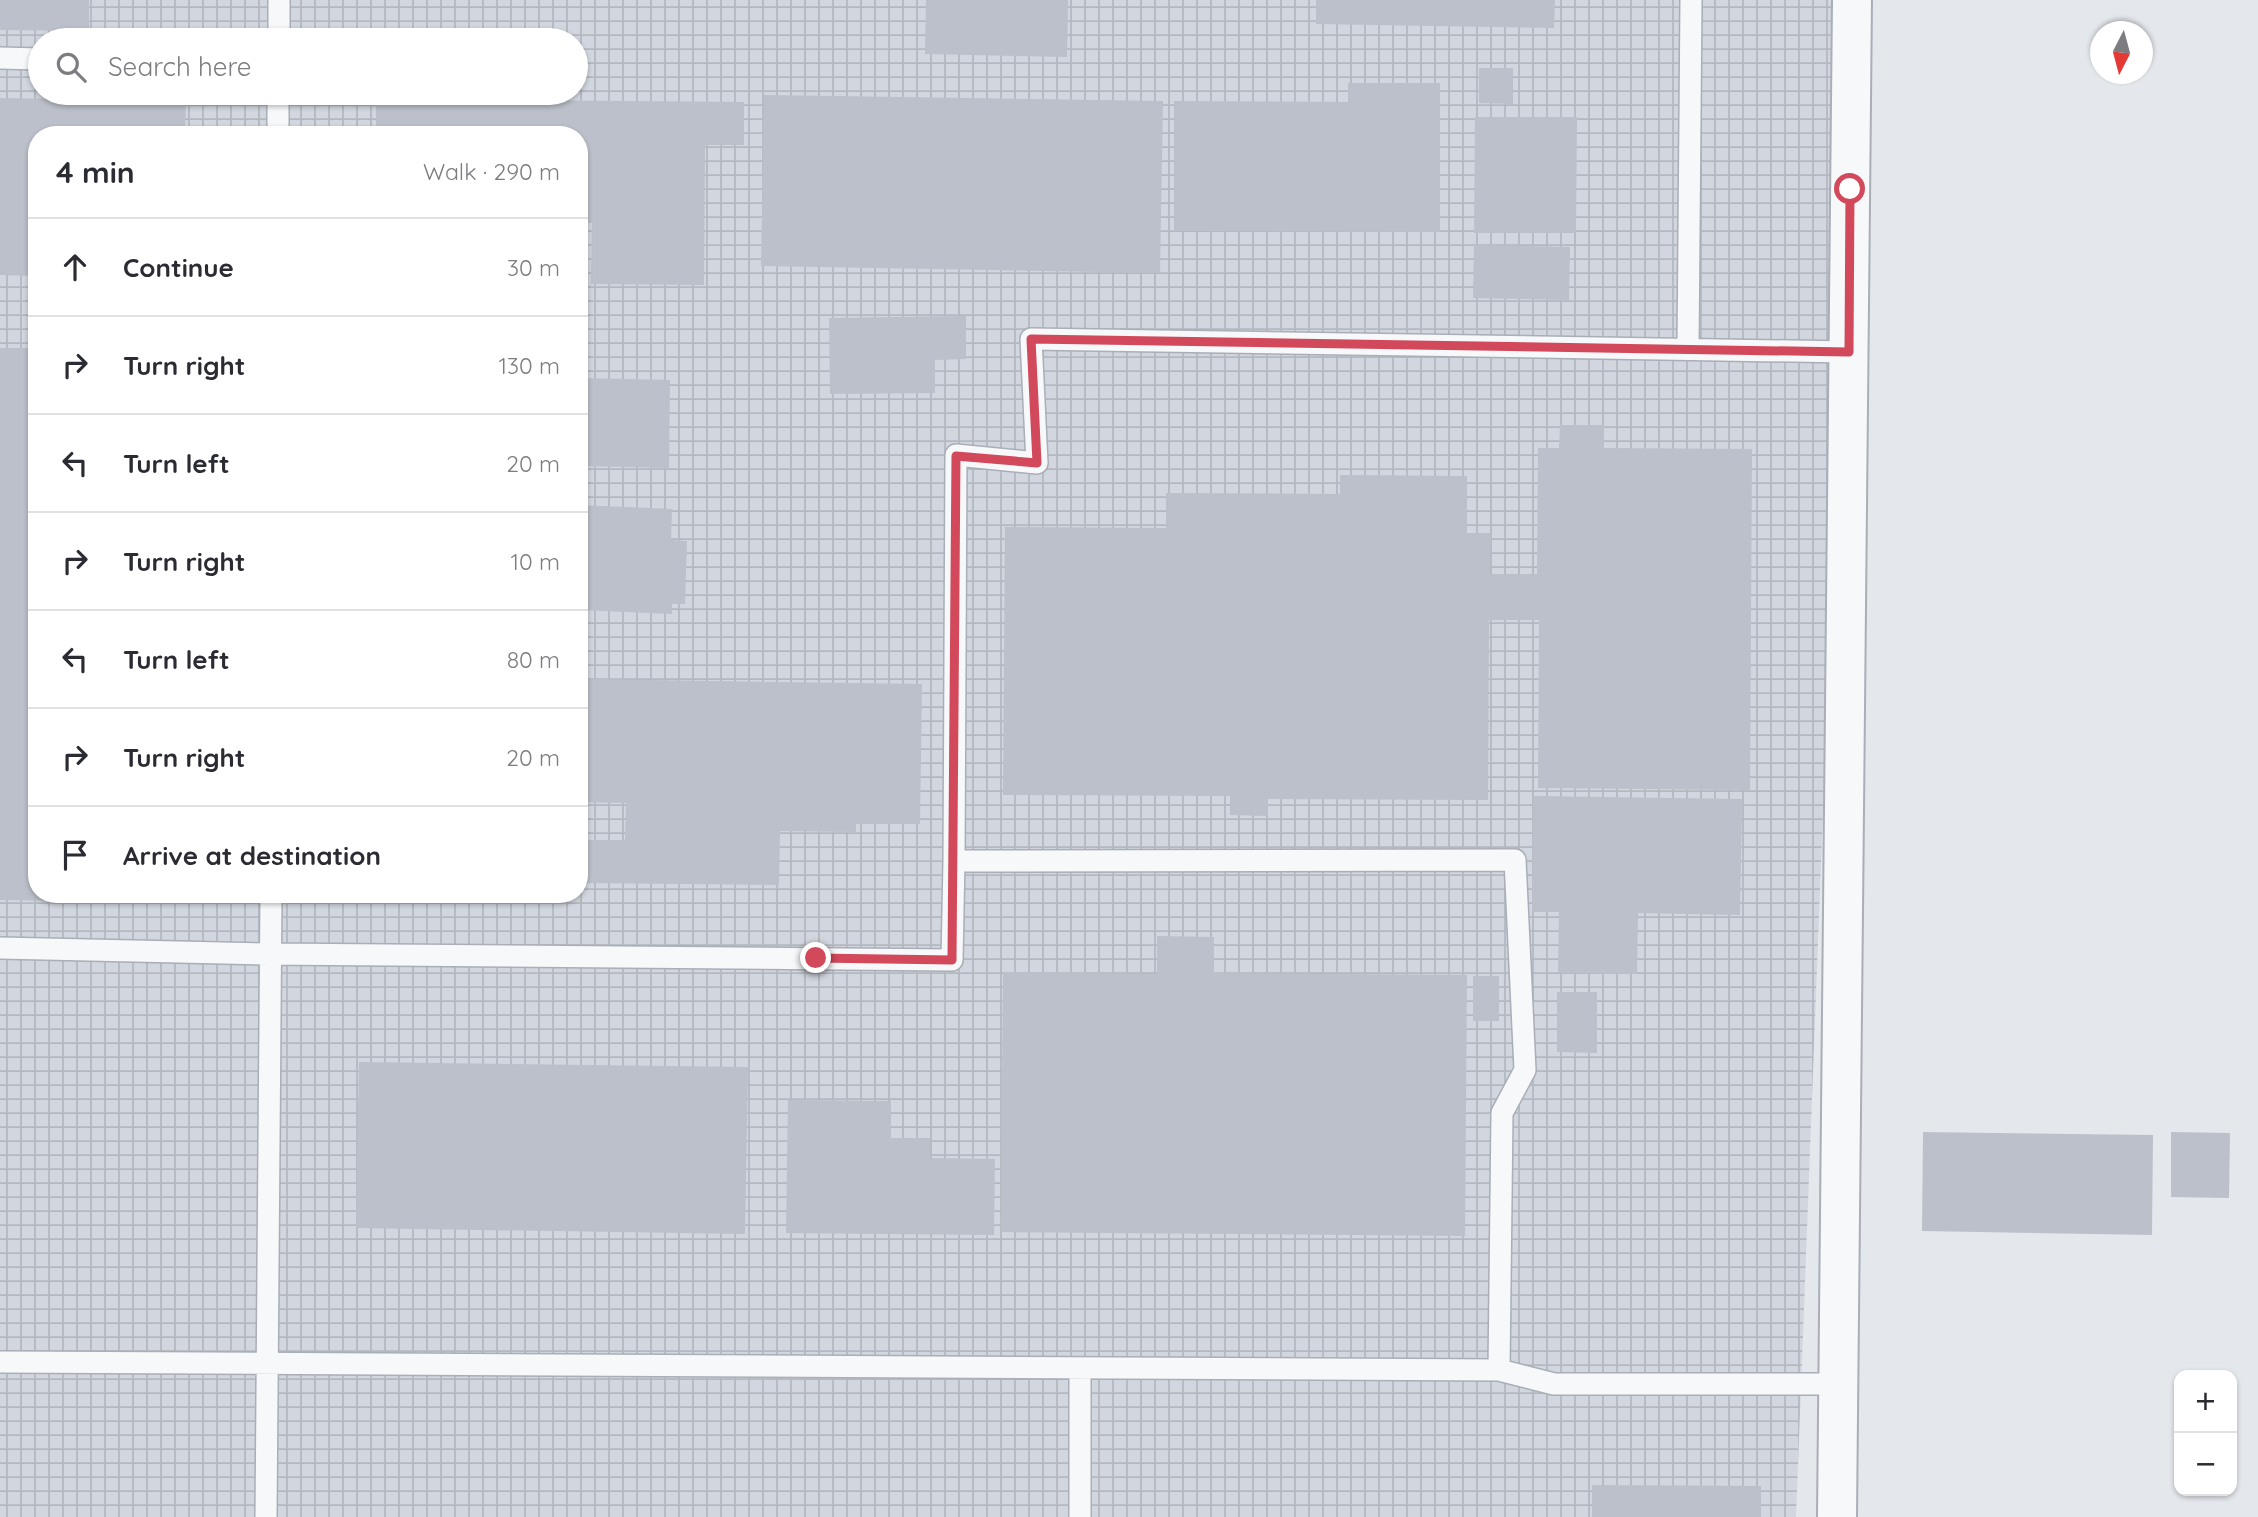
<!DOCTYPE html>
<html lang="en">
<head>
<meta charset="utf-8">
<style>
	:root { --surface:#fff; --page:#f2f2f3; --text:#2b2b33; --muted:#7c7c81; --line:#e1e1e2 }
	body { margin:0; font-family:Quicksand,sans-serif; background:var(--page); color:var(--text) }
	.controls { position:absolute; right:21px; bottom:21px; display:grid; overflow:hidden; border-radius:14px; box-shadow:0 2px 5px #0004 }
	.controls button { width:63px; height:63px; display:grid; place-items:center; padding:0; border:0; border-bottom:2px solid var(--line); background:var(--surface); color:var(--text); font:35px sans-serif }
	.compass { position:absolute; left:2090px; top:21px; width:63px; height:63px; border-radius:50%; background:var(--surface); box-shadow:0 2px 5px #0004; rotate:186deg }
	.stop { position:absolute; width:21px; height:21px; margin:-16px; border:5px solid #d1495b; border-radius:50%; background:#fff }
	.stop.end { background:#d1495b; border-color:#fff; box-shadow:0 2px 7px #0008 }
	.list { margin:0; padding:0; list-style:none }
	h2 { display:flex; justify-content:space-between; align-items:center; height:91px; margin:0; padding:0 28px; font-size:30px }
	h2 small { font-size:23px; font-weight:400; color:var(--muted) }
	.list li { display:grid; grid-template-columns:46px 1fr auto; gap:21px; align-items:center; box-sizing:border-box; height:98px; padding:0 28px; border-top:2px solid var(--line) }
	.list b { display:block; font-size:26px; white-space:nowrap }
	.list em { font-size:23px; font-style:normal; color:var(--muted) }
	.icon { flex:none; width:38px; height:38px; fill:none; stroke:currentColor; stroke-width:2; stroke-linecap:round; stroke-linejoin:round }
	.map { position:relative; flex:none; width:2258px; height:1517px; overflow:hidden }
	.search { position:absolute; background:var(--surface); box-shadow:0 2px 5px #0004; left:28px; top:28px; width:560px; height:77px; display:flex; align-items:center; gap:18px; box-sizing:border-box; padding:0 24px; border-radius:38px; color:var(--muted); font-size:26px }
	.panel { position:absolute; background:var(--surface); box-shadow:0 2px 5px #0004; left:28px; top:126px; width:560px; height:777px; border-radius:28px }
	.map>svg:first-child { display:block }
	.industrial { fill:url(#industrial-grid); fill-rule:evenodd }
	.building { fill:#bbc0ca }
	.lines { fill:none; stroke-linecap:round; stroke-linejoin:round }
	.lane-casing { stroke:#a9aeb7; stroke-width:24 }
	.street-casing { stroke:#a9aeb7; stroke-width:42 }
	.lane { stroke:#f7f8fa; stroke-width:21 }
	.street { stroke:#f7f8fa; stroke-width:38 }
	.route { stroke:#d1495b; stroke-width:9 }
</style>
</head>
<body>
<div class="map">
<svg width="2258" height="1517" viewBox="0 0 2258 1517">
	<defs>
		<pattern id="industrial-grid" width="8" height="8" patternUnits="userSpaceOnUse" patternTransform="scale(1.75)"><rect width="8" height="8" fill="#d2d6de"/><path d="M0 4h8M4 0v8" fill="none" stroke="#b4b8c0"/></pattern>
	</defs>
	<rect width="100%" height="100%" fill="#e4e7ec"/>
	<path class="industrial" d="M0,0H1854L1796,1517H0ZM40,40H576V93H40ZM37,135H579V894H37Z"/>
	<path class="building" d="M0,0H89V31L0,30Z
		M926,0H1068L1067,57L925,54Z
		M1316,0H1555L1554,28L1316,24Z
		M1479,68H1513V104L1479,103Z
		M1348,83H1440V232L1174,231V101L1348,102Z
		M764,95L1163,101L1160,273L761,266Z
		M0,98L186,101L185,135H37V276L0,275Z
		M376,99L744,102V145H705L704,285L591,284L592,223H579V135H376Z
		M1475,117H1577L1576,233H1474Z
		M1474,245L1570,247L1569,300L1473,298Z
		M966,316V359L935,360V393L830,394L829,318Z
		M0,348H37V894H158V902L0,900Z
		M579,378L670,380L669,468L579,466Z
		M1560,425H1604V448L1752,449L1750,790L1538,788L1539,620H1489L1488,800L1268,799V816L1230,815V796L1003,795L1005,527L1166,528V493L1340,494V475L1467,476V533H1491L1490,574H1537L1538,448H1559Z
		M579,505L672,509L671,540L687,541L685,604H672V614L579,610Z
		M579,679L922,684L920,824H856V832L780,831L779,885L579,883V840H625L626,803L579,802Z
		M1533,796L1742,799L1740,915L1638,913L1637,974L1558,973L1559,912H1532Z
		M1157,936L1214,937V973L1467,975L1465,1236L1001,1232L1003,972L1157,974Z
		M1473,976H1499V1021H1473Z
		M1557,992H1597V1053L1557,1052Z
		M359,1062L748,1067L745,1234L356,1228Z
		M788,1100L891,1101V1138H930V1158L995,1159L994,1235L786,1233Z
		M1923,1132L2153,1135L2152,1235L1922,1231Z
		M2171,1132L2230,1133L2229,1198L2171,1197Z
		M1592,1485L1761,1486V1517H1592Z"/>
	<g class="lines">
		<g class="lane-casing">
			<path id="lane" d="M279,40V0
				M0,58L40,59
				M278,135V93
				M1688,349L1691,0
				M0,948L270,954L952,960L954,861
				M0,1362L1499,1370L1554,1384H1839
				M1080,1368V1517
				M1499,1370L1502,1113L1525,1070L1515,860L954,861L956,455L1037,463L1031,339L1849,352
				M266,1517L271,894"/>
		</g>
		<g class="street-casing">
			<path id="street" d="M1837,1517L1852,0"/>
		</g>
		<use href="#lane" class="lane"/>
		<use href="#street" class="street"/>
	</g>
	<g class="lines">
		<path class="route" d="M816,958L952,960L956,456L1037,463L1031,339L1849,352L1850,189"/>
	</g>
</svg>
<div class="controls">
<button>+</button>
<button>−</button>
</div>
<svg class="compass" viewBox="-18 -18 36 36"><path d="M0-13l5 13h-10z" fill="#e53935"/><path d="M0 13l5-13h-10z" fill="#7c7c81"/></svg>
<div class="stop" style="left:1850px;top:189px"></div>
<div class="stop end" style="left:816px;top:958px"></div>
<div class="search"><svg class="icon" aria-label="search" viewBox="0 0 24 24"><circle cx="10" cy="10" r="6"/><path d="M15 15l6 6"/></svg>Search here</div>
<section class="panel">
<h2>4 min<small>Walk · 290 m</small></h2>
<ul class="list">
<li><svg class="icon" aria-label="ahead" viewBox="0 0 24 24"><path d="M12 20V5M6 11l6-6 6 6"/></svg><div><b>Continue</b></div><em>30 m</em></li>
<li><svg class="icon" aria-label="right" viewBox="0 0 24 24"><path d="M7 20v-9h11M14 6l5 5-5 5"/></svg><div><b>Turn right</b></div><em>130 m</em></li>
<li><svg class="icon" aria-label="left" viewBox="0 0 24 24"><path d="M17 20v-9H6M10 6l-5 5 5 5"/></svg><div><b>Turn left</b></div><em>20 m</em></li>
<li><svg class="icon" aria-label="right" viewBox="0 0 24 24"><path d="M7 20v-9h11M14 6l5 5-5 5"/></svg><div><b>Turn right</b></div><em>10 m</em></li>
<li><svg class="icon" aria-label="left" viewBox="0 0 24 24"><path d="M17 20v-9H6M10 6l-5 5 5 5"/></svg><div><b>Turn left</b></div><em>80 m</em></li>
<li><svg class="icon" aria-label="right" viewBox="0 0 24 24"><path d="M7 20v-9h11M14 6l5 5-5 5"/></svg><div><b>Turn right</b></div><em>20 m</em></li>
<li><svg class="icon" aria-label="arrive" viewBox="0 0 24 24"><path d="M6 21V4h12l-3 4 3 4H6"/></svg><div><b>Arrive at destination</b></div></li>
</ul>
</section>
</div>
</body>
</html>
